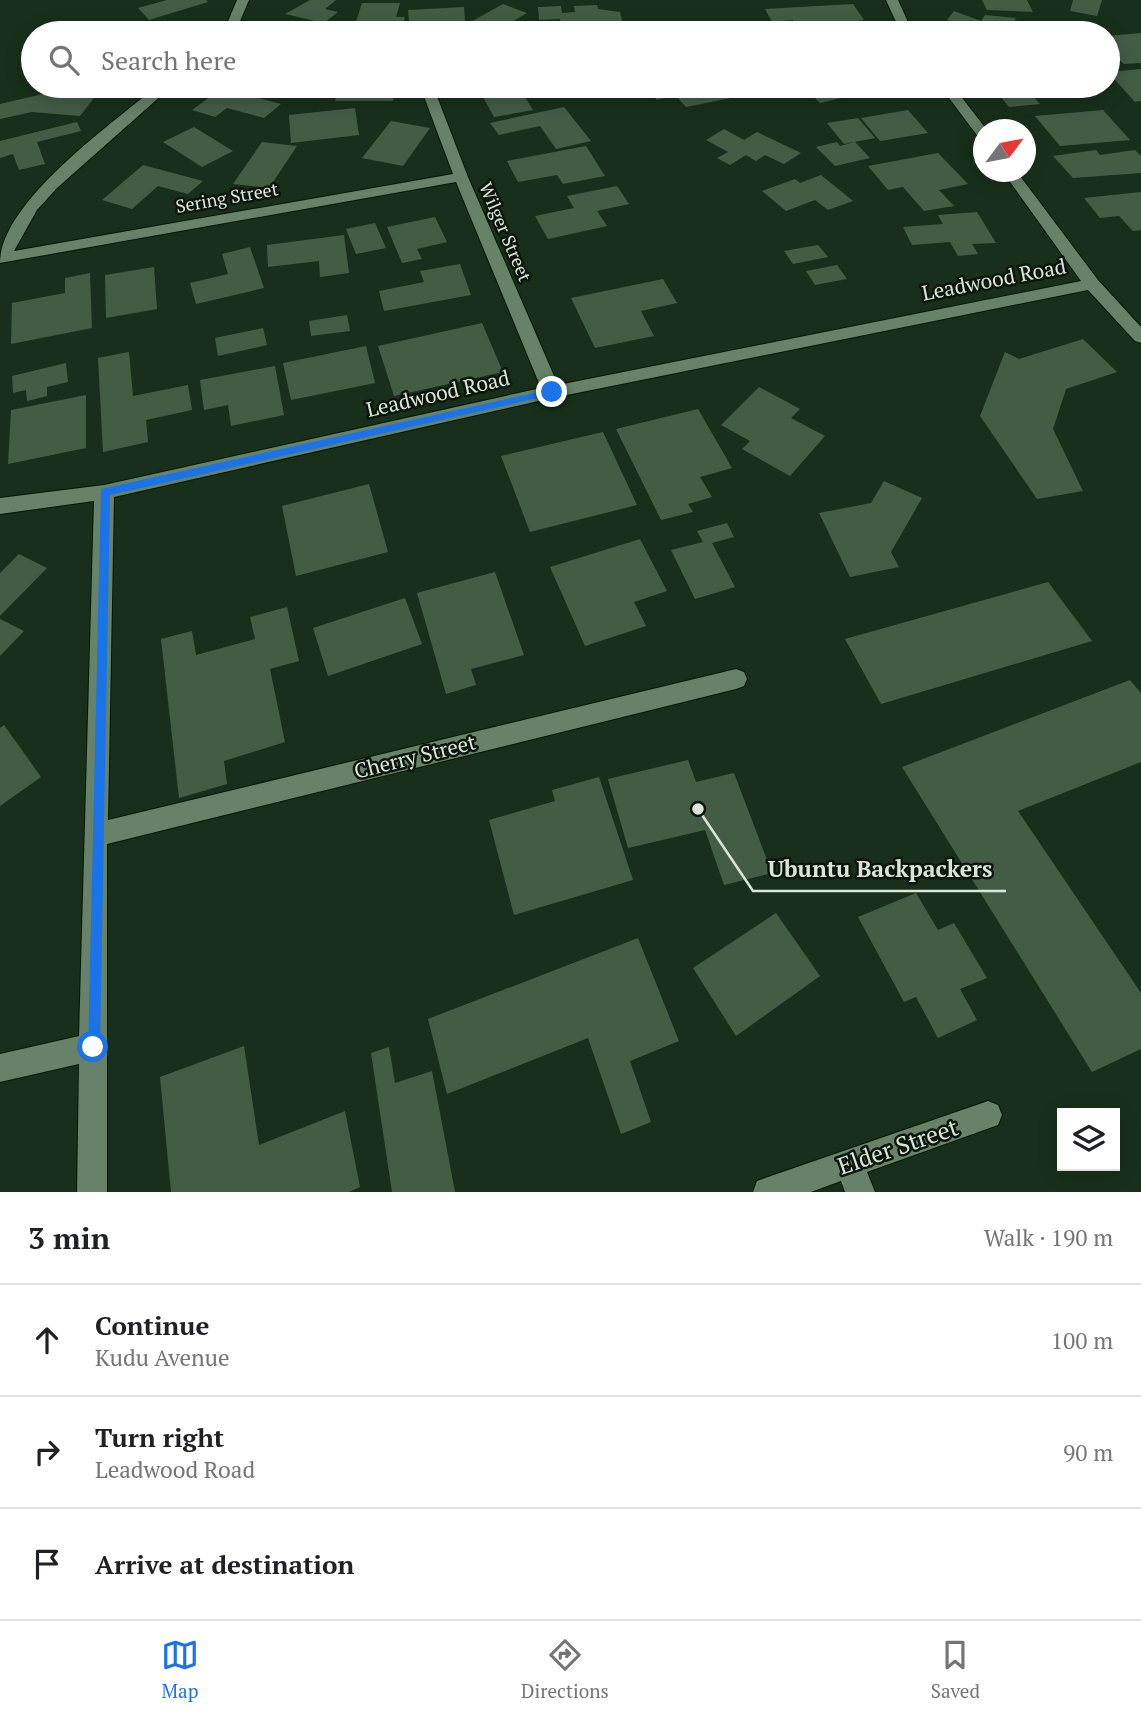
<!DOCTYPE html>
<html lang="en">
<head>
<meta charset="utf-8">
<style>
	:root { --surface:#fff; --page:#f6f6f6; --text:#202124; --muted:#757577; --line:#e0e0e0; --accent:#1a73e8 }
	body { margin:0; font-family:"PT Serif",serif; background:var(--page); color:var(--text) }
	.controls { position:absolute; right:21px; bottom:21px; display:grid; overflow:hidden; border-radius:0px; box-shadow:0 4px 18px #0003 }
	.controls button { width:63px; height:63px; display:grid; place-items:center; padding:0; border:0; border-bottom:2px solid var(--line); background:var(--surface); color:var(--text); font:35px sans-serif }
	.compass { position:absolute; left:973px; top:119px; width:63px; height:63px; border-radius:50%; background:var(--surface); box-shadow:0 4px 18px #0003; rotate:58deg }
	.stop { position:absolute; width:21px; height:21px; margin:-16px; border:5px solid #1a73e8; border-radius:50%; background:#fff }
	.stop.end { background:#1a73e8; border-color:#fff; box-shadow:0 2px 7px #0008 }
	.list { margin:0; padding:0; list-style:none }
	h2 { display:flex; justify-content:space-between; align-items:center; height:91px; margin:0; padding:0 28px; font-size:30px }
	h2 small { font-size:23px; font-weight:400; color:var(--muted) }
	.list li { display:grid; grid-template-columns:46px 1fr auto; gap:21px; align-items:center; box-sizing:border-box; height:112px; padding:0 28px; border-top:2px solid var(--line) }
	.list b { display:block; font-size:26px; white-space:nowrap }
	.list p { margin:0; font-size:23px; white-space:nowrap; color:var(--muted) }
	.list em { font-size:23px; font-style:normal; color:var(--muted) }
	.icon { flex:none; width:38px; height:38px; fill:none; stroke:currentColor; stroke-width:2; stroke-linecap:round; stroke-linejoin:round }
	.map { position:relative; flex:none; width:1141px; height:1192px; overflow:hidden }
	.search { position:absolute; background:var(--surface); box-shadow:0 4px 18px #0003; left:21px; right:21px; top:21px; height:77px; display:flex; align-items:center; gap:18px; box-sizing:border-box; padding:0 24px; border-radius:38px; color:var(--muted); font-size:26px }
	.sheet { height:427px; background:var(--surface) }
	nav { display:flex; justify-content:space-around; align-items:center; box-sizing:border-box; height:98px; border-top:2px solid var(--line); background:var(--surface); font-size:19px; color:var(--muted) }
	nav a { display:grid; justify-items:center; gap:4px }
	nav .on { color:var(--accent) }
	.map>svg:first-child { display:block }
	.building { fill:#435d45 }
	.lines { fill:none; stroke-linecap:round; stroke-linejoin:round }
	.minor-casing { stroke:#021805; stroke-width:2 }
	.minor { fill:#678269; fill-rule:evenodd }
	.route { fill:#1a73e8 }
	.labels { text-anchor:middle; stroke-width:5; stroke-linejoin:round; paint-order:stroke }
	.far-street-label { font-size:18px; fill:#d8e7d9; stroke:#0b150c }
	.street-label { font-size:21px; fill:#d8e7d9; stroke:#0b150c }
	.near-street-label { font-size:24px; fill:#d8e7d9; stroke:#0b150c }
	.leader { fill:none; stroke:#d8e7d9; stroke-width:2.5 }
	.callout-dot { fill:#d8e7d9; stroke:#0b150c; stroke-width:2.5 }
	.callout-label { font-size:23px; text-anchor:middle; font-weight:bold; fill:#d8e7d9; stroke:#0b150c; stroke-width:5; stroke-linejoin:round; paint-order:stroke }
</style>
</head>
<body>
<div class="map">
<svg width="1141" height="1192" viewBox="0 0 1141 1192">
	<rect width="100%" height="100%" fill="#18301b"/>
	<path class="building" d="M167,0H206L208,2L149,20L138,8Z
		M310,0H336L325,9L338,12L324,23L285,14Z
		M982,0H1027L1033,12L987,10Z
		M1073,0H1102L1097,16L1070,11Z
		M362,3H400L396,17H405L401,31H353Z
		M503,4L527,13L505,26L515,30L509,33H468L458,29Z
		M853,4L864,20L798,29L793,20L772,22L765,9Z
		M597,5L598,9L620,12L622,21L561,26L560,19L539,20L538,7L561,6L562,13L575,12L574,6Z
		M464,7L465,21L433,23V29L410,31L408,10Z
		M954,11L981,21L985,15L1016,18L1014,20L1031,25L1028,29L1033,31L998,33L947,20Z
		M127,24L132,33H92V32Z
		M1141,33V63L1124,64L1108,51V36Z
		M1141,69V101L1135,102L1108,72Z
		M340,86H396L393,101H335Z
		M477,86H558L561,90L525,97L533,110L494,117Z
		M664,86H754V87L745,89L751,94L686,107L675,95L657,100L647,90Z
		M802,86H839L850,96L820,103Z
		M992,86H1089L1094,91L1035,98L1040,104L1009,107Z
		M222,88L281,104L264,118L227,108L215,117L192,110Z
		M43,94L94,98L80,116L32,112L0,119V104Z
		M564,107L591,141L556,149L540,126L499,135L490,123Z
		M355,108L359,135L291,143L289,115Z
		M908,110L928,133L880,141L861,118Z
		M1103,110L1130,140L1060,146L1035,116Z
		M858,118L875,138L844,144L827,123Z
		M391,121L430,128L403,166L362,158Z
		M77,122L81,131L37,142L45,164L19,170L13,154L0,158V141Z
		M194,127L233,151L202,167L163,142Z
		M724,129L744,140L757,132L801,153L784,164L765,155L756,161L746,155L730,165L717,158L728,152L706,140Z
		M262,142L297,146L269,188L233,184Z
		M837,142L840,146L855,142L870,158L835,166L816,147Z
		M586,146L605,176L563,184L557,175L518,182L507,161Z
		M1096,150L1100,155L1135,150L1141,156V173L1073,178L1053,156Z
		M938,153L968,184L939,190L954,206L924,211L903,187L888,190L868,166Z
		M143,165L203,181L188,194L158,186L132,209L102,200Z
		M821,175L853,201L828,210L815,200L786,211L762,191L795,179L800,183Z
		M617,186L629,204L597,211L607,226L548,239L535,216L574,208L567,196Z
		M1141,192V230L1133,231L1119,216L1100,218L1084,198Z
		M977,212L996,243L972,244L978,254L958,256L950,242L912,245L903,227L943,224L938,215Z
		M435,217L447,242L417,249L422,259L402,263L387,227Z
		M375,223L386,248L356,254L346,229Z
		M344,235L349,273L320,277L319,261L268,267L267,245Z
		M818,245L828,257L793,264L784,251Z
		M250,247L264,288L196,304L190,283L228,274L222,254Z
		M460,264L471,295L384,311L379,291L424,282L420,271Z
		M837,265L847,279L815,285L806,271Z
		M154,267L157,309L106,318L105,275Z
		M90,273L92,328L11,344L12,303L65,293V278Z
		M663,279L677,303L641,311L654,336L595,348L571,298Z
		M347,315L350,331L311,336L309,321Z
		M482,323L503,372L394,396L378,346Z
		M263,328L267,345L218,356L215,338Z
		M1083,339L1117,372L1066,389L1053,429L1083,491L1037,499L980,416L1005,352L1019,359Z
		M366,346L375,383L291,400L283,363Z
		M129,352L133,396L188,385L192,410L146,420L148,442L103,452L98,358Z
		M66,363L68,382L47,387V396L27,401L26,390L13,393L12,376Z
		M275,366L284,415L231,426L228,405L204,410L200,380Z
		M759,387L800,409L791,418L825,436L790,476L742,449L750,441L721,425Z
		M86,395V448L8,464L11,410Z
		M698,409L732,468L700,477L712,497L688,504L693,512L661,520L616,429Z
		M603,432L637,505L530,532L501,456Z
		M884,481L922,498L891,552L899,567L850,577L819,513L871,503Z
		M369,484L388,552L296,576L282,506Z
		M727,523L734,537L712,543L735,587L695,599L671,550L703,542L697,531Z
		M640,539L667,591L634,602L646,626L585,646L550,567Z
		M19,554L47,568L0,616V573Z
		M495,572L524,655L471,669L476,685L446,694L417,593Z
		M1048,582L1092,641L881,704L845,639Z
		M405,598L422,644L328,676L313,628Z
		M287,607L299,661L270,669L285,742L224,761L227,784L179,798L161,639L192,631L196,655L255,639L250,617Z
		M0,619L24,631L0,656Z
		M1130,680L1141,693V762L1018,811L1141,993V1049L1092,1072L902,767Z
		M4,725L41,777L0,806V728Z
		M688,760L696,782L734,773L772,873L724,885L705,830L628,848L608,779Z
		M599,777L633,880L514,915L489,820L555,801L552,790Z
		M916,893L938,930L954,923L987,978L960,989L977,1020L938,1038L916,997L904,1002L858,917Z
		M776,913L820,976L736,1036L693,968Z
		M638,938L679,1041L630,1061L651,1122L621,1134L588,1038L447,1094L428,1019Z
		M244,1046L259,1145L345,1111L360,1187L349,1192H171L160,1077Z
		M389,1047L395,1083L432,1071L455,1192H392L371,1053Z"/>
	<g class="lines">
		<g class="minor-casing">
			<path id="minor" d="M237,0H249L238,26L265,33H219L226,26Z
				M886,0H898L913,33H901Z
				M157,86H172L57,188L37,210L14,251L453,174L420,86H433L468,177L558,385L1081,281L1003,172H1017L1098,280L1141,327V343L1135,341L1088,290L552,398L114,497L108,820L736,669L744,672L747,679L744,686L736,689L107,844V1192H77L79,1064L0,1082V1054L79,1036L94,501L0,514V498L104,485L541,388L456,182L0,263C0,202 113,123 157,86Z
				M940,86H953L987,130H984V139L979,138Z
				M988,1101L998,1105L1002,1115L998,1125L867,1172L875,1192H845L841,1181L811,1192H753L757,1181L768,1177Z"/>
		</g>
		<use href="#minor" class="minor"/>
	</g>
	<path class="route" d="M552,389L556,394L110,495L100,1047L93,1055L88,1052L101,489Z"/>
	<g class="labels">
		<g class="far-street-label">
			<text transform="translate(227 198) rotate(-10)" y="6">Sering Street</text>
			<text transform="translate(505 232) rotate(67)" y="6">Wilger Street</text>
		</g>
		<g class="street-label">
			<text transform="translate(994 280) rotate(-11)" y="7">Leadwood Road</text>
			<text transform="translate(438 394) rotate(-13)" y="7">Leadwood Road</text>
			<text transform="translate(415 757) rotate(-14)" y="7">Cherry Street</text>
		</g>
		<g class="near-street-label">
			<text transform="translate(898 1147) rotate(-19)" y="8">Elder Street</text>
		</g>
	</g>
	<path class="leader" d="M698 809L753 891H1006"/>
	<circle class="callout-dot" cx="698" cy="809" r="7"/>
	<g class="callout-label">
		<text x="880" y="877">Ubuntu Backpackers</text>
	</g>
</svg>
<div class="controls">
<button><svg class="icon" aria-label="layers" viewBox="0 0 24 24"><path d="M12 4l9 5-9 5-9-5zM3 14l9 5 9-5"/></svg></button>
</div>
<svg class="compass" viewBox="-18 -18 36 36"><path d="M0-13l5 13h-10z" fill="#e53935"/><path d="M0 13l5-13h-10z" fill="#757577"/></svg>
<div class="stop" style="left:93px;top:1047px"></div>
<div class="stop end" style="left:552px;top:392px"></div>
<div class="search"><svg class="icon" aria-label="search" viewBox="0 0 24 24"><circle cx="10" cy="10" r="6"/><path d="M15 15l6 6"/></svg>Search here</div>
</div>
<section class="sheet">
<h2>3 min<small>Walk · 190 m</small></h2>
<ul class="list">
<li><svg class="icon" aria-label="ahead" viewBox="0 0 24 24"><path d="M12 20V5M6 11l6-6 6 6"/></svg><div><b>Continue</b><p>Kudu Avenue</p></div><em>100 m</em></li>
<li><svg class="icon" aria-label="right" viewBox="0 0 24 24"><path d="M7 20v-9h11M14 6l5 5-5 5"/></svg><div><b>Turn right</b><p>Leadwood Road</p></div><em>90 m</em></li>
<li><svg class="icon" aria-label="arrive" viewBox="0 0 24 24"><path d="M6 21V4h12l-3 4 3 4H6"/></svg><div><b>Arrive at destination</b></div></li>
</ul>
</section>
<nav>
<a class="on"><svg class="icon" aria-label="map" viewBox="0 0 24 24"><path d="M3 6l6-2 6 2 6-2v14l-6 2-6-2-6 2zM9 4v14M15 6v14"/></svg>Map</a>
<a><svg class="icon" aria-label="directions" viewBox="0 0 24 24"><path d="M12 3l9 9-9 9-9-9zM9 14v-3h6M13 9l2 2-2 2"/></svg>Directions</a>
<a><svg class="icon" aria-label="saved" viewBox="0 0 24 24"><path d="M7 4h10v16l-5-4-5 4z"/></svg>Saved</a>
</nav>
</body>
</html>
